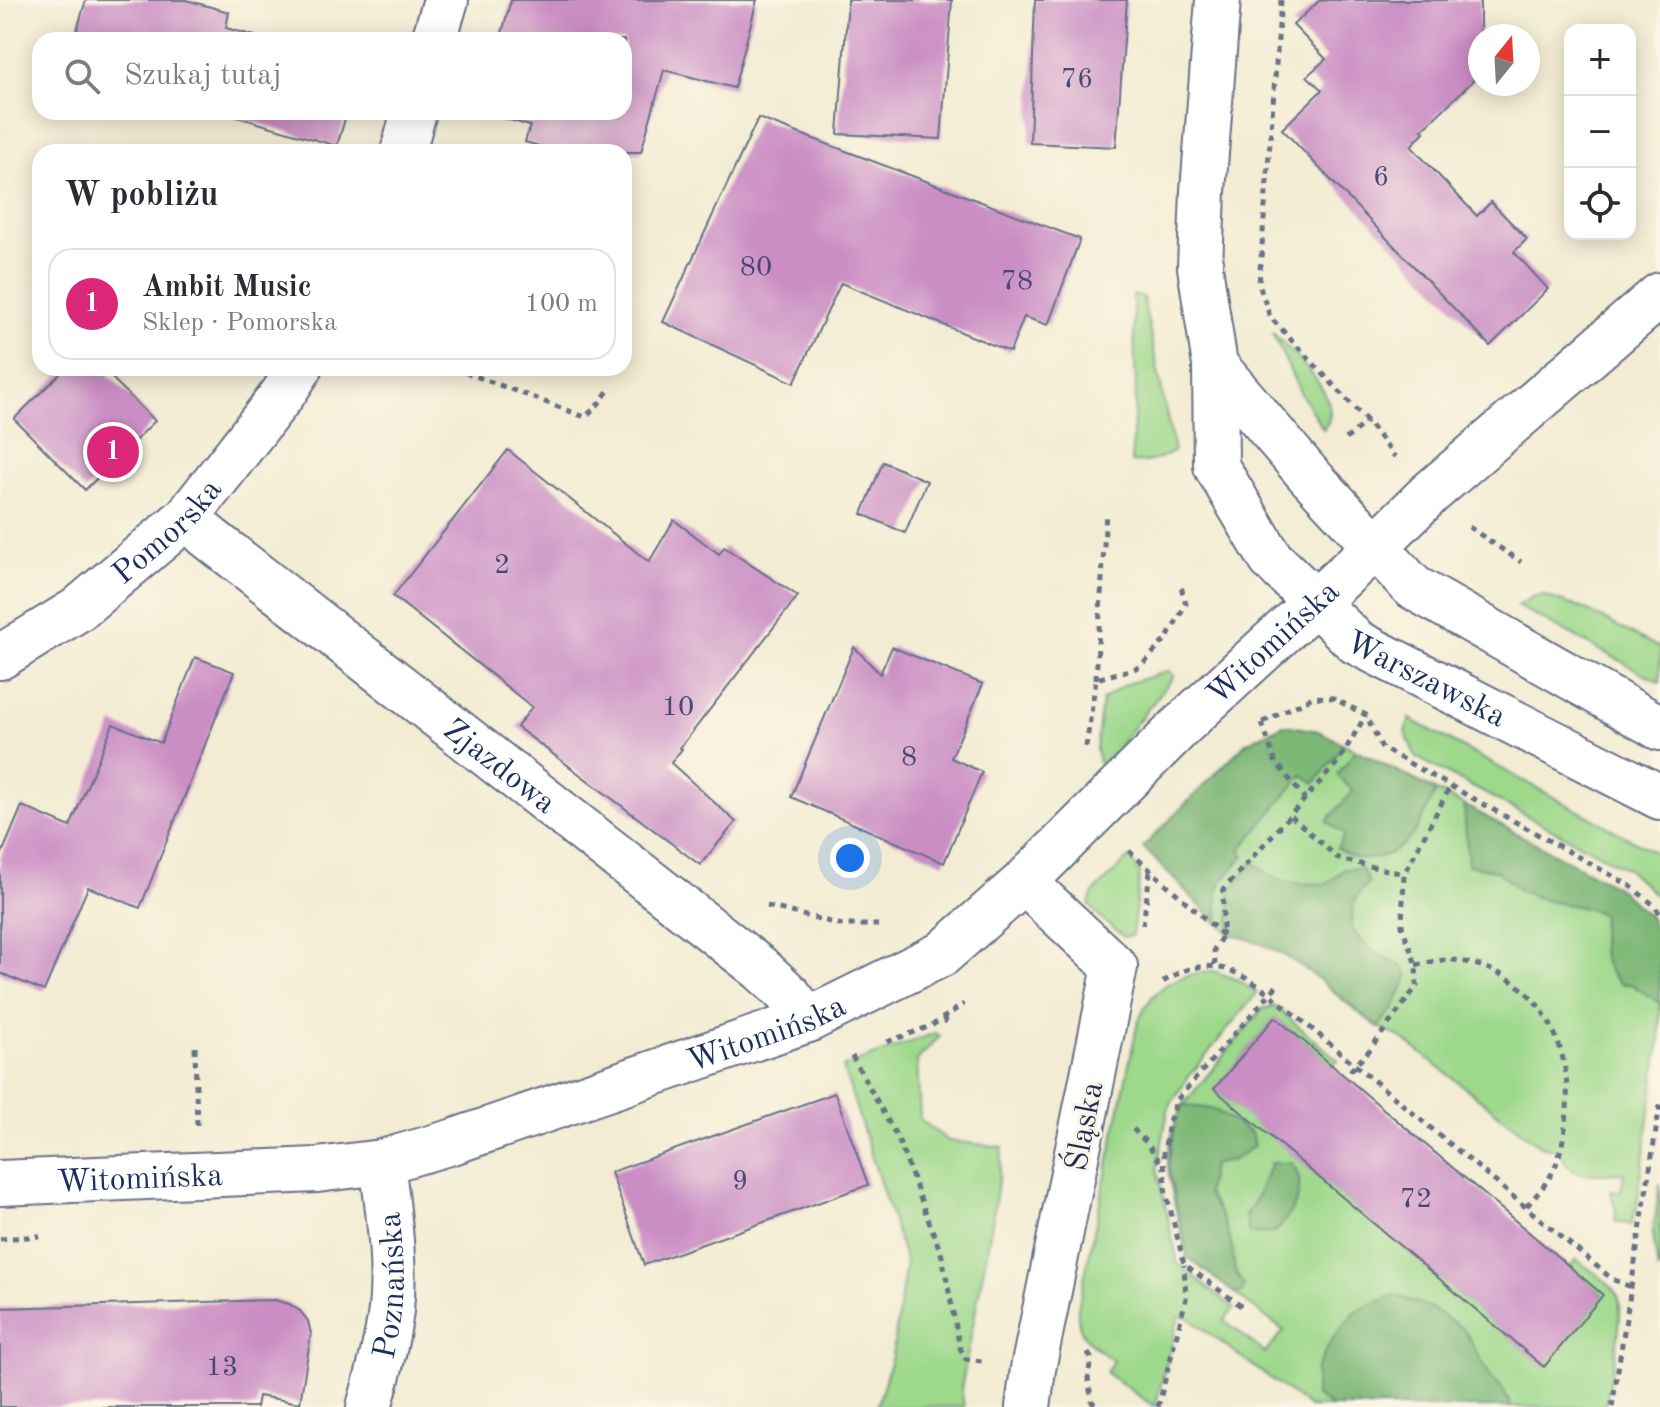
<!DOCTYPE html>
<html lang="pl">
<head>
<meta charset="utf-8">
<style>
	:root { --surface:#fff; --page:#f7f7f7; --text:#2b2b33; --muted:#7c7c81; --line:#e1e1e2; --accent:#db2777 }
	body { margin:0; font-family:"Old Standard TT",serif; background:var(--page); color:var(--text) }
	.controls { position:absolute; right:24px; top:24px; display:grid; overflow:hidden; border-radius:16px; box-shadow:0 4px 20px #0003 }
	.controls button { width:72px; height:72px; display:grid; place-items:center; padding:0; border:0; border-bottom:2px solid var(--line); background:var(--surface); color:var(--text); font:40px sans-serif }
	.compass { position:absolute; left:1468px; top:24px; width:72px; height:72px; border-radius:50%; background:var(--surface); box-shadow:0 4px 20px #0003; rotate:18deg }
	.you { position:absolute; left:850px; top:858px; width:28px; height:28px; margin:-20px; border:6px solid #fff; border-radius:50%; background:#1a73e8; box-shadow:0 0 0 12px #1a73e833 }
	.badge { display:grid; place-items:center; width:52px; height:52px; border-radius:50%; background:var(--accent); color:#fff; font-size:26px; font-weight:700 }
	.pin { position:absolute; translate:-50% -50%; border:4px solid #fff; box-shadow:0 2px 8px #0006 }
	.list { margin:0; padding:0; list-style:none }
	h2 { display:flex; justify-content:space-between; align-items:center; height:104px; margin:0; padding:0 32px; font-size:34px }
	h2 small { font-size:26px; font-weight:400; color:var(--muted) }
	.list li { display:grid; grid-template-columns:52px 1fr auto; gap:24px; align-items:center; box-sizing:border-box; height:112px; margin:0 16px 16px; padding:0 16px; border:2px solid var(--line); border-radius:24px }
	.list b { display:block; font-size:30px; white-space:nowrap }
	.list p { margin:0; font-size:26px; white-space:nowrap; color:var(--muted) }
	.list em { font-size:26px; font-style:normal; color:var(--muted) }
	.icon { flex:none; width:44px; height:44px; fill:none; stroke:currentColor; stroke-width:2; stroke-linecap:round; stroke-linejoin:round }
	.map { position:relative; flex:none; width:1660px; height:1407px; overflow:hidden }
	.search { position:absolute; background:var(--surface); box-shadow:0 4px 20px #0003; left:32px; top:32px; width:600px; height:88px; display:flex; align-items:center; gap:20px; box-sizing:border-box; padding:0 28px; border-radius:24px; color:var(--muted); font-size:30px }
	.panel { position:absolute; background:var(--surface); box-shadow:0 4px 20px #0003; left:32px; top:144px; width:600px; height:232px; border-radius:24px }
	.map>svg:first-child { display:block }
	.green { fill:#9dd88b; stroke:#5c8474; stroke-width:2 }
	.forest { fill:#7eb877; stroke:#4c746a; stroke-width:2 }
	.building { fill:#ca8ec5 }
	.lines { fill:none; stroke-linecap:round; stroke-linejoin:round }
	.minor-casing { stroke:#677187; stroke-width:48 }
	.path { stroke:#677187; stroke-width:5; stroke-dasharray:6 6; stroke-linecap:butt }
	.minor { stroke:#fff; stroke-width:44 }
	.labels { text-anchor:middle; stroke-width:6; stroke-linejoin:round; paint-order:stroke }
	.number-label { font-size:28px; fill:#474778 }
	.street-label { font-size:32px; fill:#1b2f5e; stroke:#fcf5e5 }
</style>
</head>
<body>
<div class="map">
<svg width="1660" height="1407" viewBox="0 0 1660 1407">
	<rect width="100%" height="100%" fill="#fcf5e5"/>
	<filter id="ink" filterUnits="userSpaceOnUse"><feTurbulence type="fractalNoise" baseFrequency=".0125" numOctaves="2"/><feDisplacementMap in="SourceGraphic" scale="16" xChannelSelector="R" yChannelSelector="G"/><feConvolveMatrix kernelMatrix="1 2 1 2 8 2 1 2 1" color-interpolation-filters="sRGB"/></filter>
	<filter id="wash" filterUnits="userSpaceOnUse"><feTurbulence type="fractalNoise" baseFrequency=".006" numOctaves="4" result="noise"/><feDisplacementMap in="SourceGraphic" scale="32" xChannelSelector="R" yChannelSelector="G"/><feGaussianBlur stdDeviation="1.8" result="paint"/><feColorMatrix in="noise" values="0 0 0 0 0 0 0 0 0 0 0 0 0 0 0 0 0 1.4 0 .05"/><feComposite in="paint" operator="in"/></filter>
	<g filter="url(#wash)">
		<rect width="100%" height="100%" fill="#f3ecd3"/>
		<path class="green" d="M1133,295L1143,297L1174,451C1160,459 1148,464 1131,462L1136,393Z
			M1272,332C1290,351 1350,402 1323,429L1300,392Z
			M1542,595L1584,609L1660,648V682L1517,606L1532,597Z
			M1170,671L1174,676L1104,764L1099,763L1096,749L1102,700L1126,684Z
			M1410,719L1660,855V899L1627,869L1416,757L1405,732Z
			M1284,725L1318,731L1452,799L1617,887L1648,916L1660,937V1039L1637,1206L1631,1225L1615,1221L1616,1212L1611,1191L1621,1192L1624,1173C1594,1173 1572,1183 1559,1150L1540,1146L1400,1037C1353,1019 1322,973 1278,950C1263,942 1246,938 1230,934L1143,847L1246,743Z
			M1129,858L1140,873L1132,936L1124,937L1099,917L1089,904L1093,893Z
			M1214,971L1238,980L1257,993L1190,1075L1169,1106L1157,1168L1178,1264L1234,1308L1224,1320L1265,1353L1284,1331L1187,1257C1182,1231 1169,1190 1168,1166C1167,1146 1175,1122 1183,1105L1262,1009L1275,1006L1338,1060L1333,1066L1275,1018L1215,1089L1544,1366L1603,1295L1570,1267L1576,1259C1588,1269 1611,1282 1618,1296C1626,1312 1609,1387 1605,1407H1309L1187,1317L1179,1316L1155,1407L1106,1373L1113,1361C1092,1343 1076,1339 1078,1308L1137,1026C1150,987 1174,975 1214,971Z
			M935,1033L940,1036L917,1060L920,1119L948,1141L1003,1147L991,1229L961,1389L964,1407H877L892,1356L906,1263L843,1067Z
			M1660,1183V1262L1658,1271L1653,1233Z"/>
		<path class="forest" d="M1284,725L1318,731L1344,744L1315,783L1302,775L1240,850L1244,855L1218,887V924L1143,847L1246,743Z
			M1356,750L1436,791C1422,820 1412,849 1379,857C1362,861 1351,858 1337,848L1345,835L1327,821L1353,791L1337,775Z
			M1464,805L1617,887L1648,916L1660,937V1003L1631,984H1621C1598,966 1600,940 1602,914L1586,908L1547,901L1520,891L1497,871L1468,865Z
			M1253,862C1284,887 1289,883 1327,884L1344,869L1361,868L1369,882C1352,899 1352,906 1352,930C1359,938 1368,948 1377,954C1391,962 1400,960 1408,976L1394,1008L1378,1027C1331,991 1289,946 1230,934V891Z
			M1183,1105L1213,1109L1251,1133L1254,1146L1233,1160L1212,1165L1207,1193C1217,1209 1226,1223 1231,1242C1236,1263 1229,1265 1244,1285L1242,1293H1235L1187,1257L1168,1165L1176,1119Z
			M1271,1163H1292C1310,1189 1292,1213 1275,1233L1249,1234L1245,1216L1255,1201Z
			M1394,1295L1429,1307L1464,1329L1492,1379L1500,1385L1512,1407H1331L1315,1395L1316,1370L1332,1339L1356,1311Z"/>
		<g id="blocks">
			<path class="building" d="M86,0H186L229,12L226,28L269,40H74Z
				M511,0H757L734,88L664,70L641,152H561L525,142L530,126L482,112H624V40H500Z
				M848,0H952L941,139L838,134Z
				M1035,0H1127L1116,147L1030,143Z
				M1320,0H1480V74L1422,130L1424,132L1411,146L1477,216L1491,202L1527,239L1514,252L1548,289L1490,346L1282,129L1322,90L1307,76L1326,59L1293,25Z
				M220,112H347L337,146Z
				M758,118L1080,239L1048,325L1024,317L1010,352L841,283L794,383L663,322Z
				M66,368H102L155,421L85,490L14,419Z
				M508,450L649,562L674,520L719,554L724,547L798,596L680,748L682,749L671,763L736,822L700,865L517,727L532,707L393,596Z
				M883,462L927,481L905,533L862,514Z
				M854,647L880,674L892,647L983,684L951,758L982,772L944,863L791,797Z
				M195,657L234,672L140,908L88,887L44,991L0,973V858L22,806L70,827L113,724L161,743Z
				M1275,1017L1603,1295L1544,1367L1214,1089Z
				M835,1093L868,1185L644,1265L611,1172Z
				M275,1300L289,1304L300,1311L308,1321L311,1334L300,1403L258,1396L256,1407H0V1308Z"/>
		</g>
	</g>
	<g filter="url(#ink)">
		<use href="#blocks" fill-opacity="0" stroke="#677187" stroke-width="2"/>
		<g class="lines">
			<g class="minor-casing">
				<g id="minor">
					<path id="s1" d="M1218,0L1203,191L1200,267L1215,365L1216,466L1271,559L1356,642L1660,797"/>
					<path d="M434,40L446,0"/>
					<path d="M403,152L414,112"/>
					<path d="M1215,365L1307,473L1413,587L1660,728"/>
					<path id="s2" d="M187,517L207,536L760,968L789,995L808,1020"/>
					<path id="s3" d="M0,657L77,610L187,517L282,395L300,368"/>
					<path d="M1024,882L1115,967L1033,1369L1028,1407"/>
					<path id="s4" d="M0,1183L317,1170L382,1162L455,1141L808,1020L942,954L1024,882L1185,722L1375,547L1429,494L1660,295"/>
					<path id="s5" d="M369,1407C378,1376 387,1343 391,1310C396,1262 388,1210 382,1162"/>
				</g>
			</g>
			<path class="path" d="M1281,0L1259,284L1270,317L1367,421L1395,457
				M454,368L585,417L596,407L611,387
				M1346,439L1367,421
				M1469,527L1521,562
				M1096,679L1106,512
				M1263,722L1313,697L1333,698L1366,715L1382,748L1629,885L1654,905L1660,914
				M1262,723L1275,761L1305,799
				M1086,747L1096,679L1140,667L1167,638L1186,604L1180,583
				M1291,816L1339,859L1404,874
				M1129,851L1223,935V890L1338,762L1366,715
				M767,906L842,925H878
				M1143,925L1150,872
				M1215,965L1214,949L1223,935
				M1416,965C1428,963 1441,959 1453,960C1555,972 1586,1074 1557,1162C1551,1179 1538,1193 1526,1207
				M1163,982C1205,954 1233,967 1270,994L1612,1279L1631,1287
				M943,1018L951,1027
				M887,1042L931,1026L964,1004
				M195,1047L197,1126
				M852,1056L898,1139L942,1256L960,1348L966,1359L982,1361
				M1350,1071L1368,1052L1417,986L1416,965L1402,926L1404,874L1450,787
				M1133,1129L1148,1144L1164,1168
				M0,1239L40,1236
				M1241,1306L1184,1264L1165,1188L1164,1153L1169,1122L1176,1101L1280,982
				M1088,1353L1091,1358L1088,1378L1092,1402L1099,1407
				M1158,1407L1186,1299L1184,1265
				M1612,1407L1660,1105"/>
			<use href="#minor" class="minor"/>
		</g>
	</g>
	<g class="labels">
		<g class="number-label">
			<text x="1077" y="87">76</text>
			<text x="1381" y="185">6</text>
			<text x="756" y="275">80</text>
			<text x="1017" y="289">78</text>
			<text x="502" y="573">2</text>
			<text x="678" y="715">10</text>
			<text x="909" y="765">8</text>
			<text x="740" y="1189">9</text>
			<text x="1416" y="1207">72</text>
			<text x="222" y="1375">13</text>
		</g>
		<g class="street-label">
			<text dy="11" stroke="none"><textPath href="#s3" startOffset="210">Pomorska</textPath></text>
			<text dy="11" stroke="none"><textPath href="#s4" startOffset="1436">Witomińska</textPath></text>
			<text dy="11" stroke="none"><textPath href="#s1" startOffset="774">Warszawska</textPath></text>
			<text dy="11" stroke="none"><textPath href="#s2" startOffset="400">Zjazdowa</textPath></text>
			<text dy="11" stroke="none"><textPath href="#s4" startOffset="788">Witomińska</textPath></text>
			<text transform="translate(1083 1126) rotate(-79)" y="11">Śląska</text>
			<text dy="11" stroke="none"><textPath href="#s4" startOffset="140">Witomińska</textPath></text>
			<text dy="11" stroke="none"><textPath href="#s5" startOffset="124">Poznańska</textPath></text>
		</g>
	</g>
</svg>
<div class="controls">
<button>+</button>
<button>−</button>
<button><svg class="icon" aria-label="locate" viewBox="0 0 24 24"><circle cx="12" cy="12" r="6"/><path d="M12 2v4M12 18v4M2 12h4M18 12h4"/></svg></button>
</div>
<svg class="compass" viewBox="-18 -18 36 36"><path d="M0-13l5 13h-10z" fill="#e53935"/><path d="M0 13l5-13h-10z" fill="#7c7c81"/></svg>
<div class="you"></div>
<div class="pin badge" style="left:113px;top:452px">1</div>
<div class="search"><svg class="icon" aria-label="search" viewBox="0 0 24 24"><circle cx="10" cy="10" r="6"/><path d="M15 15l6 6"/></svg>Szukaj tutaj</div>
<section class="panel">
<h2>W pobliżu<small></small></h2>
<ul class="list">
<li><span class="badge">1</span><div><b>Ambit Music</b><p>Sklep · Pomorska</p></div><em>100 m</em></li>
</ul>
</section>
</div>
</body>
</html>
